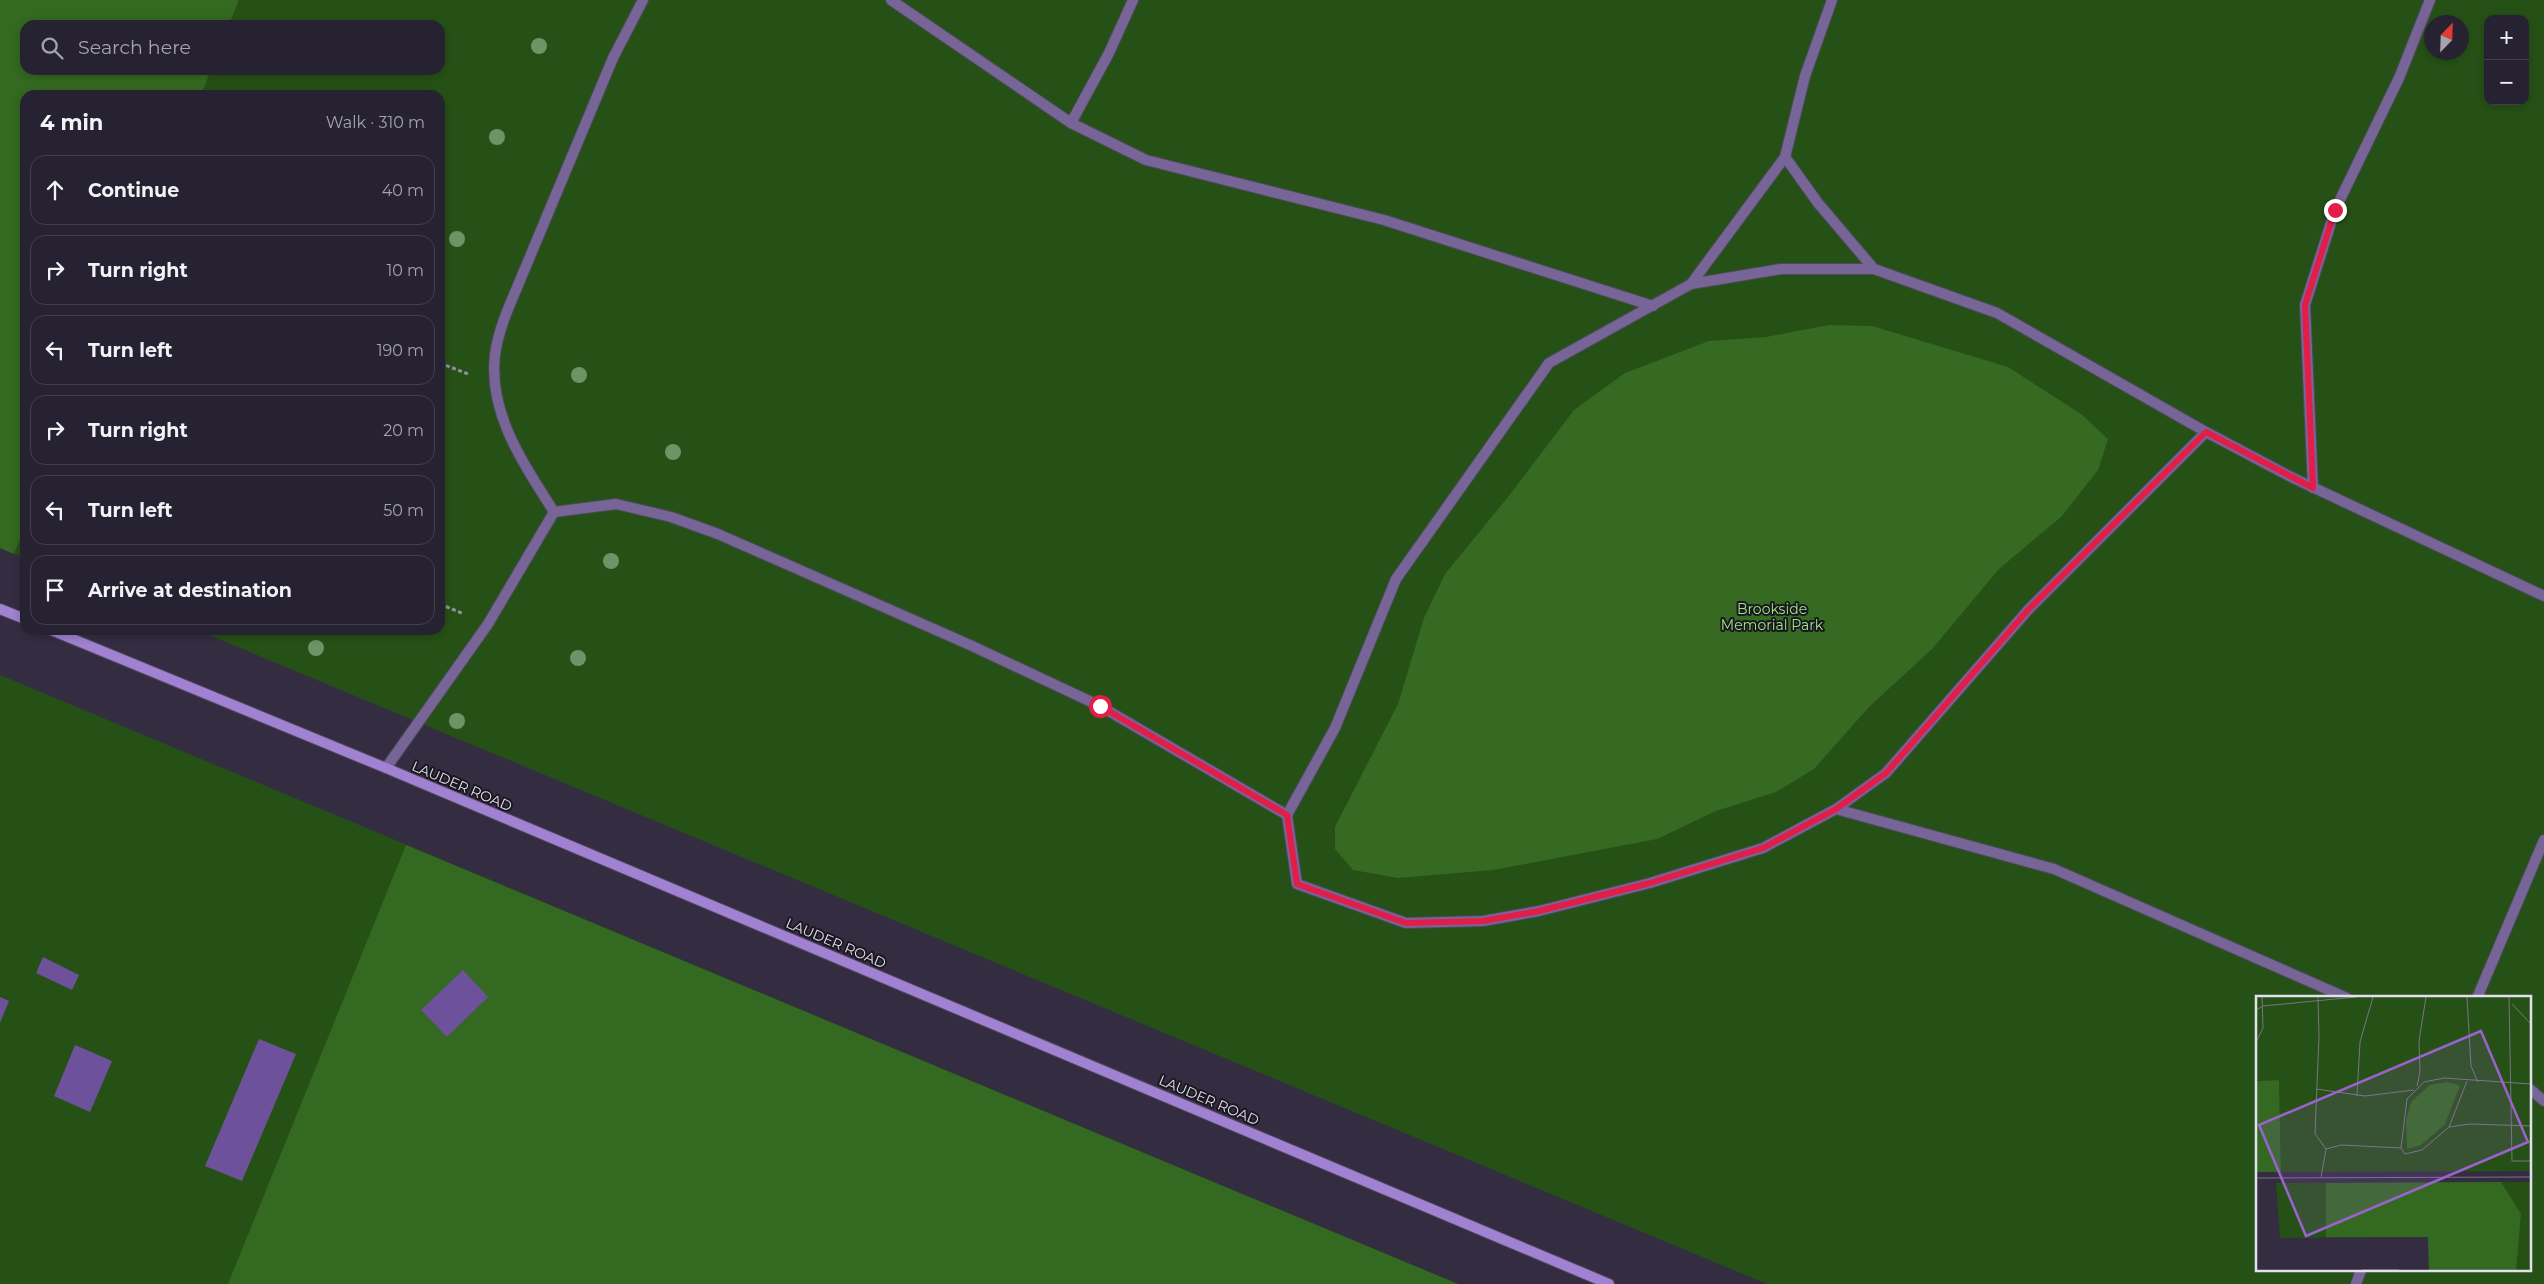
<!DOCTYPE html>
<html lang="en">
<head>
<meta charset="utf-8">
<style>
	:root { --surface:#272232; --page:#2f2a3a; --text:#f1f3f6; --muted:#a4a4ac; --line:#433f4d }
	body { margin:0; font-family:Montserrat,sans-serif; background:var(--page); color:var(--text) }
	.controls { position:absolute; right:15px; top:15px; display:grid; overflow:hidden; border-radius:10px; box-shadow:0 2px 8px #0003 }
	.controls button { width:45px; height:45px; display:grid; place-items:center; padding:0; border:0; border-bottom:1px solid var(--line); background:var(--surface); color:var(--text); font:25px sans-serif }
	.compass { position:absolute; left:2424px; top:15px; width:45px; height:45px; border-radius:50%; background:var(--surface); box-shadow:0 2px 8px #0003; rotate:23deg }
	.stop { position:absolute; width:15px; height:15px; margin:-11px; border:4px solid #e11d48; border-radius:50%; background:#fff }
	.stop.end { background:#e11d48; border-color:#fff; box-shadow:0 1px 5px #0008 }
	.list { margin:0; padding:0; list-style:none }
	h2 { display:flex; justify-content:space-between; align-items:center; height:65px; margin:0; padding:0 20px; font-size:21px }
	h2 small { font-size:16px; font-weight:400; color:var(--muted) }
	.list li { display:grid; grid-template-columns:32px 1fr auto; gap:15px; align-items:center; box-sizing:border-box; height:70px; margin:0 10px 10px; padding:0 10px; border:1px solid var(--line); border-radius:15px }
	.list b { display:block; font-size:19px; white-space:nowrap }
	.list em { font-size:16px; font-style:normal; color:var(--muted) }
	.icon { flex:none; width:28px; height:28px; fill:none; stroke:currentColor; stroke-width:2; stroke-linecap:round; stroke-linejoin:round }
	.map { position:relative; flex:none; width:2544px; height:1284px; overflow:hidden }
	.search { position:absolute; background:var(--surface); box-shadow:0 2px 8px #0003; left:20px; top:20px; width:425px; height:55px; display:flex; align-items:center; gap:12px; box-sizing:border-box; padding:0 18px; border-radius:15px; color:var(--muted); font-size:19px }
	.panel { position:absolute; background:var(--surface); box-shadow:0 2px 8px #0003; left:20px; top:90px; width:425px; height:545px; border-radius:15px }
	.map>svg:first-child { display:block }
	.green { fill:#265116; fill-rule:evenodd }
	.forest { fill:#346921 }
	.water { fill:#366a22 }
	.building { fill:#6e519b }
	.lines { fill:none; stroke-linecap:round; stroke-linejoin:round }
	.lane-casing { stroke:#50495d; stroke-width:12 }
	.secondary-casing { stroke:#50495d; stroke-width:12 }
	.path { stroke:#948ea0; stroke-width:3; stroke-dasharray:4 2.5; stroke-linecap:butt }
	.lane { stroke:#786598; stroke-width:10 }
	.secondary { stroke:#a081d2; stroke-width:10 }
	.tree { fill:#6e9367 }
	.route { stroke:#e11d48; stroke-width:6 }
	.labels { text-anchor:middle; stroke-width:4; stroke-linejoin:round; paint-order:stroke }
	.park-label { font-size:14px; fill:#9de785; stroke:#1a1721 }
	.street-label { font-size:14px; fill:#e3dfed; stroke:#1a1721 }
	.inset-road { fill:none; stroke:#7a7486; stroke-width:1 }
	.view { fill:#9a62cd; fill-opacity:0.15; stroke:#9a62cd; stroke-width:2.5 }
	.inset-edge { fill:none; stroke:#e3dfed; stroke-width:2.5 }
</style>
</head>
<body>
<div class="map">
<svg width="2544" height="1284" viewBox="0 0 2544 1284">
	<rect width="100%" height="100%" fill="#342d42"/>
	<path class="green" d="M239,0H2544V1284H1767L197,630H440V95H201L211,70H440V25H229ZM2488,19H2525V101H2488ZM2432,22H2462V52H2432ZM2258,998H2530V1270H2258Z
		M25,528V558L14,554Z
		M0,675L1458,1284H0Z"/>
	<path class="forest" d="M0,0H239L229,25H25V70H211L201,95H25V528L14,554L0,548Z
		M406,845L1458,1284H228Z"/>
	<path class="water" d="M1829,325L1872,326L2008,367L2081,414L2108,439L2098,470L2062,516L1999,569L1932,649L1869,707L1814,769L1776,792L1716,811L1657,839L1493,870L1398,878L1353,870L1335,849V827L1398,704L1424,618L1445,574L1508,497L1574,410L1625,373L1709,341L1766,337Z"/>
	<path class="building" d="M43,957L79,975L72,990L36,973Z
		M463,970L488,997L447,1037L421,1010Z
		M0,997L9,1001L0,1023Z
		M259,1039L296,1054L242,1181L205,1166Z
		M75,1045L112,1061L90,1112L54,1096Z"/>
	<g class="lines">
		<g class="lane-casing">
			<path id="lane" d="M643,0L613,58L516,290C507,311 498,332 495,355C488,414 524,464 554,512L616,504L671,517L718,534L970,645L1100,706L1287,815L1297,884L1406,923L1483,921L1539,911L1650,883L1763,848L1836,809L1886,773L2028,610L2206,432
				M891,0L1071,123L1146,160L1384,220L1653,306
				M1071,123L1109,53L1133,0
				M1785,157L1818,203L1874,269
				M1691,284L1785,157L1805,76L1832,0
				M2313,488L2305,305L2335,210L2399,78L2430,0
				M386,768L488,624L554,512
				M1836,809L2054,869L2347,998
				M1287,815L1335,728L1396,579L1549,363L1691,284L1781,269H1874L1997,313L2206,432L2291,477L2544,596
				M2477,998L2544,840
				M2530,1089L2544,1101
				M2356,1284L2361,1270"/>
		</g>
		<g class="secondary-casing">
			<path id="secondary" d="M0,609L25,619
				M51,630L386,768L1609,1284"/>
		</g>
		<path class="path" d="M440,363L468,374
			M440,604L464,614"/>
		<use href="#lane" class="lane"/>
		<use href="#secondary" class="secondary"/>
	</g>
	<g class="tree">
		<circle cx="539" cy="46" r="8"/>
		<circle cx="497" cy="137" r="8"/>
		<circle cx="457" cy="239" r="8"/>
		<circle cx="579" cy="375" r="8"/>
		<circle cx="673" cy="452" r="8"/>
		<circle cx="611" cy="561" r="8"/>
		<circle cx="316" cy="648" r="8"/>
		<circle cx="578" cy="658" r="8"/>
		<circle cx="457" cy="721" r="8"/>
	</g>
	<g class="lines">
		<path class="route" d="M1100,706L1287,815L1297,884L1406,923L1483,921L1539,911L1650,883L1763,848L1836,809L1886,773L2028,610L2206,432L2313,488L2305,305L2335,210"/>
	</g>
	<g class="labels">
		<g class="park-label">
			<text x="1772" y="614">Brookside<tspan x="1772" dy="16">Memorial Park</tspan></text>
		</g>
		<g class="street-label">
			<text transform="translate(462 786) rotate(23)" y="5">LAUDER ROAD</text>
			<text transform="translate(836 943) rotate(23)" y="5">LAUDER ROAD</text>
			<text transform="translate(1209 1100) rotate(23)" y="5">LAUDER ROAD</text>
		</g>
	</g>
	<g transform="translate(2256 996)">
		<rect width="275" height="275" fill="#342d42"/>
		<path d="M0,1H275V175L25,176L23,84L0,85ZM275,186V274H173L172,241L24,242L20,187Z" fill="#265116"/>
		<path d="M23,84L25,176H0V85ZM245,186L265,218L260,274H173L172,241H70V187Z" fill="#346921"/>
		<path d="M191,86L203,89V92L189,128L165,149L151,153L150,125L155,106L174,89Z" fill="#366a22"/>
		<path class="inset-road" d="M62,1L63,41L59,138L70,153L85,149L145,152L149,158L166,154L193,131L211,85M211,1L215,70L222,86M253,1L256,165H275M256,8L275,28M0,14L7,10L100,1M0,46L7,32L6,1M161,90L164,76L163,45L170,1M60,93L109,100L158,94M101,100L104,46L117,1M193,131L214,128L275,130M145,152L151,103L168,86L188,82L275,88M65,181L70,153M0,182L275,181M106,274H143"/>
		<path class="view" d="M225,35L272,146L50,240L3,129Z"/>
		<rect width="275" height="275" class="inset-edge"/>
	</g>
</svg>
<div class="controls">
<button>+</button>
<button>−</button>
</div>
<svg class="compass" viewBox="-18 -18 36 36"><path d="M0-13l5 13h-10z" fill="#e53935"/><path d="M0 13l5-13h-10z" fill="#a4a4ac"/></svg>
<div class="stop" style="left:1100px;top:706px"></div>
<div class="stop end" style="left:2335px;top:210px"></div>
<div class="search"><svg class="icon" aria-label="search" viewBox="0 0 24 24"><circle cx="10" cy="10" r="6"/><path d="M15 15l6 6"/></svg>Search here</div>
<section class="panel">
<h2>4 min<small>Walk · 310 m</small></h2>
<ul class="list">
<li><svg class="icon" aria-label="ahead" viewBox="0 0 24 24"><path d="M12 20V5M6 11l6-6 6 6"/></svg><div><b>Continue</b></div><em>40 m</em></li>
<li><svg class="icon" aria-label="right" viewBox="0 0 24 24"><path d="M7 20v-9h11M14 6l5 5-5 5"/></svg><div><b>Turn right</b></div><em>10 m</em></li>
<li><svg class="icon" aria-label="left" viewBox="0 0 24 24"><path d="M17 20v-9H6M10 6l-5 5 5 5"/></svg><div><b>Turn left</b></div><em>190 m</em></li>
<li><svg class="icon" aria-label="right" viewBox="0 0 24 24"><path d="M7 20v-9h11M14 6l5 5-5 5"/></svg><div><b>Turn right</b></div><em>20 m</em></li>
<li><svg class="icon" aria-label="left" viewBox="0 0 24 24"><path d="M17 20v-9H6M10 6l-5 5 5 5"/></svg><div><b>Turn left</b></div><em>50 m</em></li>
<li><svg class="icon" aria-label="arrive" viewBox="0 0 24 24"><path d="M6 21V4h12l-3 4 3 4H6"/></svg><div><b>Arrive at destination</b></div></li>
</ul>
</section>
</div>
</body>
</html>
